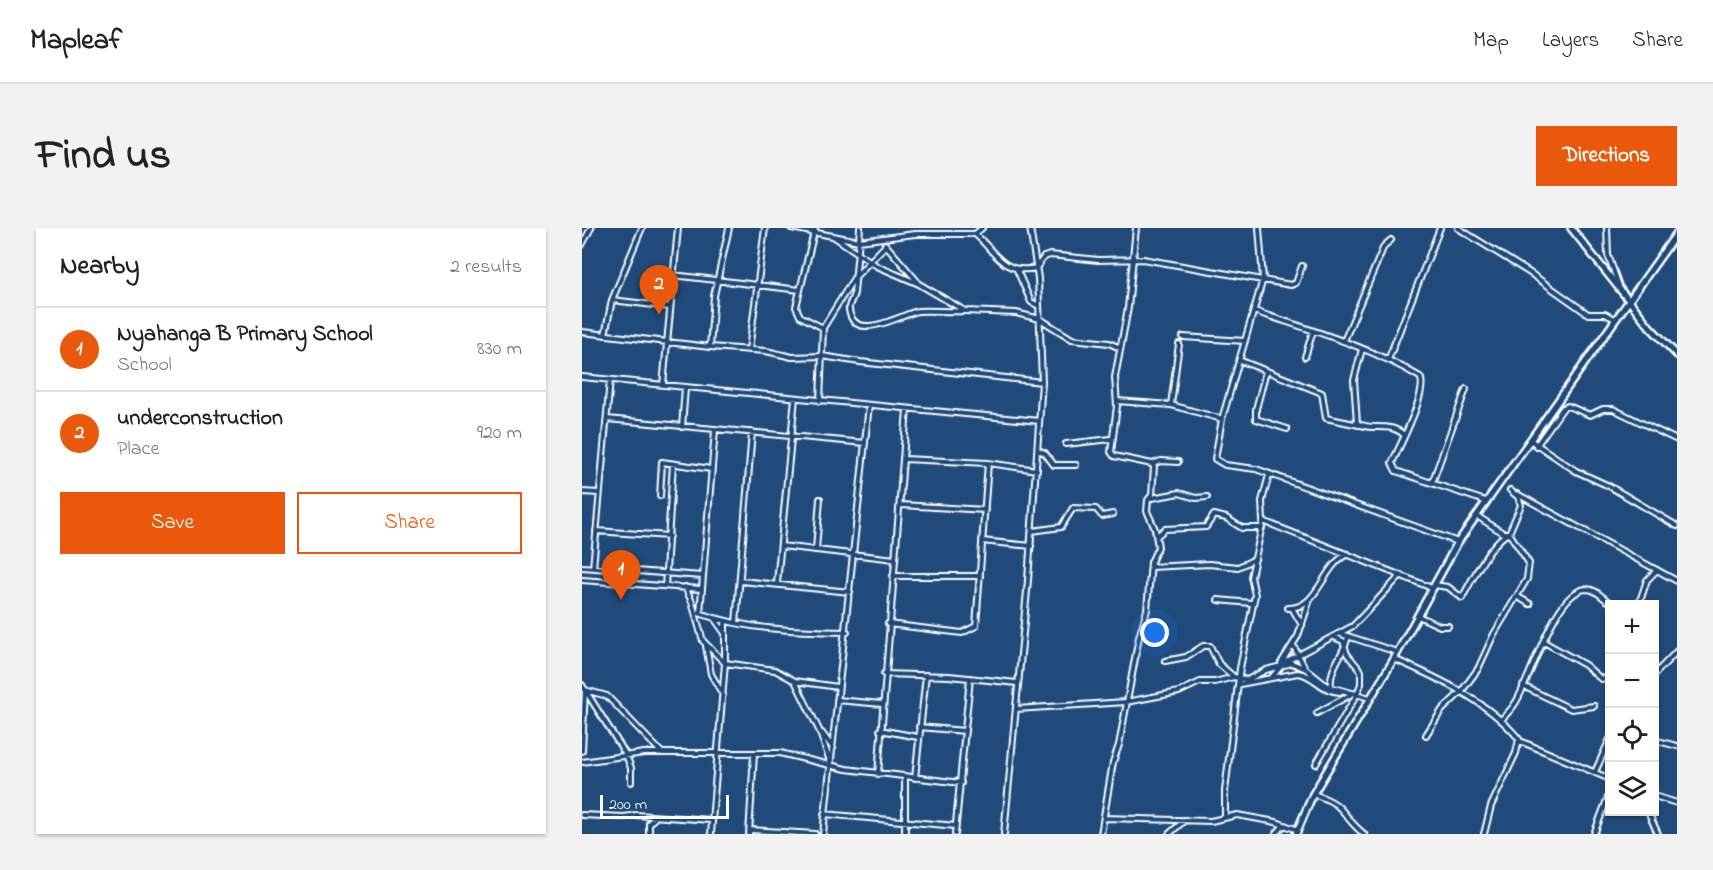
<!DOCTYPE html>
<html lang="en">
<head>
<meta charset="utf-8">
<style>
	:root { --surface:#fff; --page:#f2f2f2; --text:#222; --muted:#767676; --line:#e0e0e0; --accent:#ea580c }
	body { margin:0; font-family:"Indie Flower",sans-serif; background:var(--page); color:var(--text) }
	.controls { position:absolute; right:18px; bottom:18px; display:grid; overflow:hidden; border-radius:0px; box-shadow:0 2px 4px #0004 }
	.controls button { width:54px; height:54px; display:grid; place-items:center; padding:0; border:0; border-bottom:2px solid var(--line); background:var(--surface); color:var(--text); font:30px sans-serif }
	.scale { position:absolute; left:18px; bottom:15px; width:129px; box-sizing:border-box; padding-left:6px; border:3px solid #fff; border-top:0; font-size:16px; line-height:21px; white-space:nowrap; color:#fff; -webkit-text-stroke:4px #1f4a7a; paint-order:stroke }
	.you { position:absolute; left:573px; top:405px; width:21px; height:21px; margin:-15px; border:4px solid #fff; border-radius:50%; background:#1a73e8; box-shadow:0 0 0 9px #1a73e833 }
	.badge { display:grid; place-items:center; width:39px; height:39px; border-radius:50%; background:var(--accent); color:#fff; font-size:20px; font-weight:700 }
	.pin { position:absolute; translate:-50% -50px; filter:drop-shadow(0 2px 3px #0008) }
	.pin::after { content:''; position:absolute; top:32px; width:21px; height:18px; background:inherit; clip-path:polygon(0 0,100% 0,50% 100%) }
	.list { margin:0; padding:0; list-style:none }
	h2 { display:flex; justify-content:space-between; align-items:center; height:78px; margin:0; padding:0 24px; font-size:26px }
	h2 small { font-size:20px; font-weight:400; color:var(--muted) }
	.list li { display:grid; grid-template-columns:39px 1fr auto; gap:18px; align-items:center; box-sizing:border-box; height:84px; padding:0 24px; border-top:2px solid var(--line) }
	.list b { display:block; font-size:22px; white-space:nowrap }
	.list p { margin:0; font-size:20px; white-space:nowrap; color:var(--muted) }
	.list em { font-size:20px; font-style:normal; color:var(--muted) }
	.actions { display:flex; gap:12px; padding:18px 24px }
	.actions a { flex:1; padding:14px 0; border:2px solid var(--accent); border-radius:0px; text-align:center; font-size:21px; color:var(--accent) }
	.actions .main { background:var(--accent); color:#fff }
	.icon { flex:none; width:33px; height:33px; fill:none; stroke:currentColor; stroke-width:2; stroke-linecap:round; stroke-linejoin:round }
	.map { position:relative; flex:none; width:1095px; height:606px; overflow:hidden; border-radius:0px }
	header { display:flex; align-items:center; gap:36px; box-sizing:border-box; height:84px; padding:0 30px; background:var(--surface); border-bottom:2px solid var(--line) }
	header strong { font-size:28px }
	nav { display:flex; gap:33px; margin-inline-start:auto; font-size:21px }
	.intro { display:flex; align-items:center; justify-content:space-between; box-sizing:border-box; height:144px; padding:0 36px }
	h1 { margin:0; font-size:42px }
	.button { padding:15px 27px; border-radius:0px; background:var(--accent); color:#fff; font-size:21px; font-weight:700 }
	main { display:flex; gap:36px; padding:0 36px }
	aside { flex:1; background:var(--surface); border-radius:0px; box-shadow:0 2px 4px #0004 }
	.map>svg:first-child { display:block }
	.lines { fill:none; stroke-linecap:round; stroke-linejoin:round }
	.street-casing { stroke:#fff; stroke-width:8 }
	.secondary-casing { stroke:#fff; stroke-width:10 }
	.street { stroke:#1f4a7a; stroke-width:4 }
	.secondary { stroke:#1f4a7a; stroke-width:5 }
</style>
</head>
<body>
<header>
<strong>Mapleaf</strong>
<nav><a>Map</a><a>Layers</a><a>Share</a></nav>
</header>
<div class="intro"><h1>Find us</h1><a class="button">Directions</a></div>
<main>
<aside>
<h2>Nearby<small>2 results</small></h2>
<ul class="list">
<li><span class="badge">1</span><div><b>Nyahanga B Primary School</b><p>School</p></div><em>830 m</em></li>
<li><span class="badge">2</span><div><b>underconstruction</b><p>Place</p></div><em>920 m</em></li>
</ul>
<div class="actions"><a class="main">Save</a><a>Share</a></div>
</aside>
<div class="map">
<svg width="1095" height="606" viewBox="0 0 1095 606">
	<rect width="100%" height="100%" fill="#1f4a7a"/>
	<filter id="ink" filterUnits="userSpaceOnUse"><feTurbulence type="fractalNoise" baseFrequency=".0167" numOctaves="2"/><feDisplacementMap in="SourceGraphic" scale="12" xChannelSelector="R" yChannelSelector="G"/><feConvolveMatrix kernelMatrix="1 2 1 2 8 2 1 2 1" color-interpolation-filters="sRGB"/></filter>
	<g filter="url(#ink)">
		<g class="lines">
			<g class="street-casing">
				<path id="street" d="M209,0L277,13L333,6H393L400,0
					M233,0L214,79L218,88L241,100L238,173
					M278,0C276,21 274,43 272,65C271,71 266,76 267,82C272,116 320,86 336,83C351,82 367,84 382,83
					M677,0L681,51L640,191L633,231L643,237L674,241L876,314
					M876,0L948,45L1006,86H1023L1033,91
					M1025,0L1026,27L1037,58
					M393,6C414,24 420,47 454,40L462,29L468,27L516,32L561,31L709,57L714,55L720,38
					M251,8L295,38L337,56L383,83L434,85L458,91L490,111L527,115L538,120
					M303,16L335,53
					M0,17L9,0
					M435,42L449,74L455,77
					M91,47L218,62
					M30,72L88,79
					M672,83C728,102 787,118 838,149C847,162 817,219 810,235L814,243L903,273
					M241,100L272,50L304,17
					M0,104L128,119L184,123L210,129L240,128L278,134L460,154
					M23,107L30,72L60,0
					M601,109L663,113
					M762,113L802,18L809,12
					M128,119L132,68L147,0
					M780,121L772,152L775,195C789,204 808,193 822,207
					M167,122L183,0
					M723,129L731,103
					M657,132L740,165L744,190L777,197
					M806,132L858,0
					M684,143L674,181V191L705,201
					M0,149L457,193
					M81,157L96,0
					M535,173L589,177L640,191
					M589,177L597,116
					M25,191L283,215
					M100,199L103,160
					M948,212L994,243L1027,258L1095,298
					M484,216L529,211
					M954,218L981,180L986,178L1008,187L1021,181H1031L1095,212
					M456,222L463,225L472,237H494
					M322,231L406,235L455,242
					M570,236L579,233L596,234
					M687,247L680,273L681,293L850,360
					M850,255L884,161
					M0,264L17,265
					M935,266L1095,353
					M78,268L80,234L129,241
					M570,270L597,265L614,270L625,269
					M319,277L403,282
					M895,288L921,305H926
					M14,303L87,308
					M450,303L479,299L491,280L514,281L520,288L531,286
					M575,308L583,301L624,299L632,287L644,290L660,300H680
					M400,313L449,318
					M199,318L313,331
					M234,322L238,271
					M0,339L120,348
					M569,339L627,336L656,339L673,331
					M11,340L28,152
					M311,348H398
					M0,352L119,361
					M159,353L268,364
					M195,355L213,170
					M852,357L866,359L880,370C890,352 909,313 927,305
					M83,358L91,236
					M103,359L110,374L121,413L143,435L193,442L213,453L256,459
					M936,369L948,376
					M636,372L669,375
					M1057,376L1065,352L1075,342
					M706,380C737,381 740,337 766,326
					M710,380L720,397
					M117,385C164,402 215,403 265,404
					M118,385L133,202
					M836,388L858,398H866
					M132,390L142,404
					M154,395L170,204
					M306,396L380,405L394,398L406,235
					M759,406L815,424
					M962,414L1003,437L1019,451L1028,450
					M711,417L723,440
					M124,418L129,446L141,467
					M812,431C856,450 906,473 937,511L934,525L909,578L902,606
					M583,433L604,429L621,418H628L637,436L652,449
					M699,435L716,408L728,371
					M302,446L367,448L435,455
					M1072,447L1095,423
					M689,450L703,434L771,398L819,347
					M213,453L237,502L249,536
					M658,456L716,445C733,447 738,463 758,464
					M0,457L44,527L49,540V554
					M941,458L989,481L1012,478
					M749,460C746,440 763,426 766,408
					M879,464L896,441L912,406L945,351L947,335L927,305L939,277L936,269L928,262
					M255,472L300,476
					M434,481L544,474L597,464L618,454H633L652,449L665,452L684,442L710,435L724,441L745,458L788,470
					M735,485L768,467
					M919,492C924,487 930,481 934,474C949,450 973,363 1004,361C1016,361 1021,372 1031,376
					M337,499L383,503
					M298,502L336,509
					M240,505L251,520
					M844,507L860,482L879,464
					M1072,512L1095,518
					M938,513L1028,551
					M0,523L3,462L25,468L79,524
					M0,534L62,525H198L264,541L379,555
					M734,536L774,468L779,456V443L765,426L761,413L752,409
					M1013,544L1028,511
					M296,546L325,181
					M333,550L344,447
					M731,566C766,577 758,587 782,606
					M1072,568L1095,575
					M1066,584L1076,606
					M242,586L374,598
					M0,587L42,589L54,587L129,592
					M643,589V563L658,440L673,367L669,349L681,293
					M522,590L629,593L655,587L694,594L716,602
					M168,602L233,606
					M67,606V595L74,589
					M129,606L143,435V393
					M167,606L172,526
					M241,606L287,177
					M323,606V549
					M373,606L388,450
					M422,606L446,352L460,154L456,50L448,0
					M519,606L531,534L537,517L557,409L565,382L569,334L576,319L573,301L565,283L566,272L570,267L572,239L570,236L532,228L529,224L535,178L533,149L546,80L554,0
					M587,606L603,592
					M694,606L702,597
					M1012,606L1028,564"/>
			</g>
			<g class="secondary-casing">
				<path id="secondary" d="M989,0L1068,99L1095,127
					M714,606L731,566L812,431L876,314L1095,5"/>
			</g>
			<use href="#street" class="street"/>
			<use href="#secondary" class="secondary"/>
		</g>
	</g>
</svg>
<div class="controls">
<button>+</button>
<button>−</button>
<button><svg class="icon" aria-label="locate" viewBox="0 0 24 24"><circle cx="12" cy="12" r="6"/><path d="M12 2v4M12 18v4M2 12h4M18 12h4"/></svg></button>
<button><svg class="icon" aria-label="layers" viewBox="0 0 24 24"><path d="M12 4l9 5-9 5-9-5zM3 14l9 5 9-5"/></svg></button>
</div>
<div class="scale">200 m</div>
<div class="you"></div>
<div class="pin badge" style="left:39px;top:372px">1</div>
<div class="pin badge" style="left:77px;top:87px">2</div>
</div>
</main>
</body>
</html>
